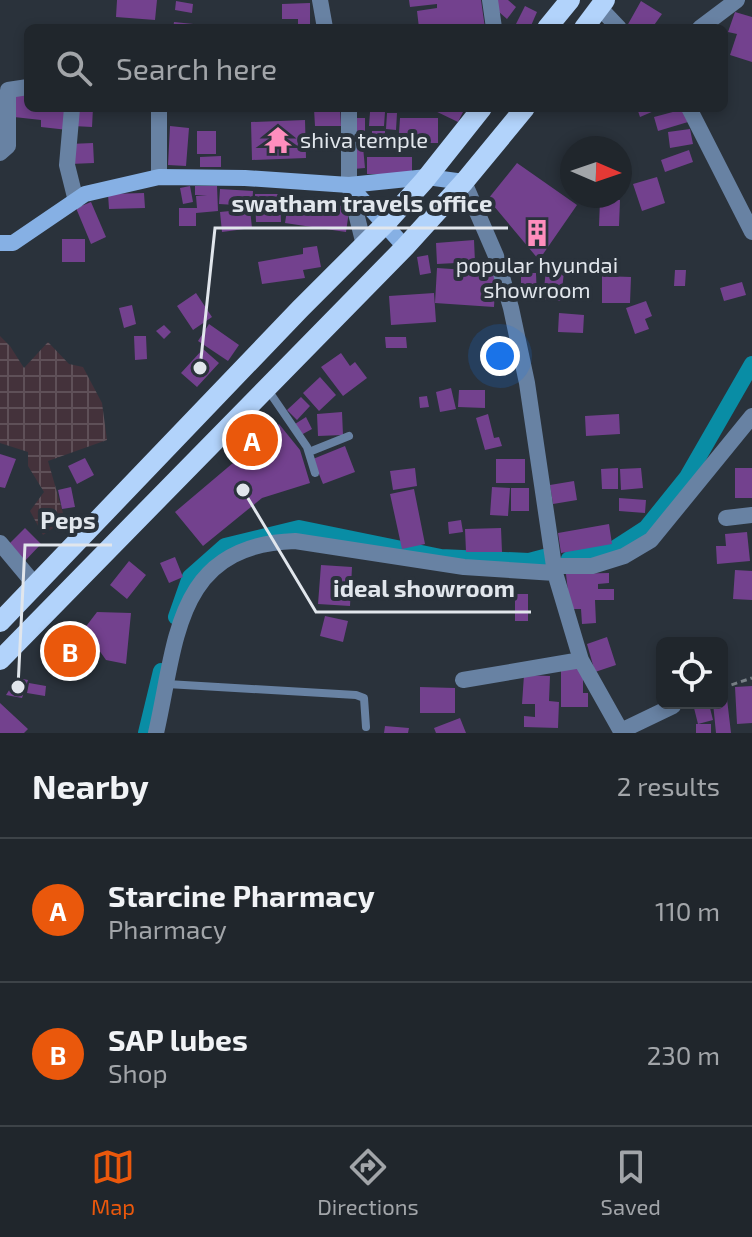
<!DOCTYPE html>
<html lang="en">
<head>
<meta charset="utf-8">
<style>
	:root { --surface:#20262c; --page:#282e34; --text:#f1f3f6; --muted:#a2a5a9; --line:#3d4348; --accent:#ea580c }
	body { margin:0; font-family:"Exo 2",sans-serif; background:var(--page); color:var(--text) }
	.controls { position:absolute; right:24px; bottom:24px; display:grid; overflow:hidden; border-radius:12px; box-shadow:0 4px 12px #0003 }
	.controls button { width:72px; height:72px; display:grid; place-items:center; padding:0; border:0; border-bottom:2px solid var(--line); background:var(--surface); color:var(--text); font:40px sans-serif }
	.compass { position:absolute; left:560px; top:136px; width:72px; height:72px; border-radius:50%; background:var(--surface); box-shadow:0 4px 12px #0003; rotate:92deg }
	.you { position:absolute; left:500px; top:356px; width:28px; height:28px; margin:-20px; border:6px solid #fff; border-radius:50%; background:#1a73e8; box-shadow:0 0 0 12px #1a73e833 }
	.badge { display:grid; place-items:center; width:52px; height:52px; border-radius:50%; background:var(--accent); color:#fff; font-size:26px; font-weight:700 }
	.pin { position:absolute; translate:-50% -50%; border:4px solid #fff; box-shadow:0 2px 8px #0006 }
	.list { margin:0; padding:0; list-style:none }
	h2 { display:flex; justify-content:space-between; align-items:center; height:104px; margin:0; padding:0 32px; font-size:34px }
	h2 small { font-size:26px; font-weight:400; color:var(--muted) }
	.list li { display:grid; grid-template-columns:52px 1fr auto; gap:24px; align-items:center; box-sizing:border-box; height:144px; padding:0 32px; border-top:2px solid var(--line) }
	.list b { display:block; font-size:30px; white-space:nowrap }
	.list p { margin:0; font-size:26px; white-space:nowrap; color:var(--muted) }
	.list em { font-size:26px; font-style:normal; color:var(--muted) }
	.icon { flex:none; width:44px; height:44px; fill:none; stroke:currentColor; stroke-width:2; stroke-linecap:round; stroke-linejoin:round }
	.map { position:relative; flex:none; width:752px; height:733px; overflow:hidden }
	.search { position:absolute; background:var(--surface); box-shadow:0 4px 12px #0003; left:24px; right:24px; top:24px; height:88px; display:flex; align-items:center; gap:20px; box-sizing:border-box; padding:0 28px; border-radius:12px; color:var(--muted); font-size:30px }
	.sheet { height:392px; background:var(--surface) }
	nav { display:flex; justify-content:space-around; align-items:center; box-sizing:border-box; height:112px; border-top:2px solid var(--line); background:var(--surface); font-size:22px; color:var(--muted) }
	nav a { display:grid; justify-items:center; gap:4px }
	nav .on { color:var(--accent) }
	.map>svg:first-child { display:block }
	.industrial { fill:url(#industrial-grid) }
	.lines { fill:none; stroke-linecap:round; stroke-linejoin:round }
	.canal { stroke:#098da5; stroke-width:16 }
	.building { fill:#73418e }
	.path { stroke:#798087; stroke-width:3; stroke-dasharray:6 4; stroke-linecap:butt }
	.lane { stroke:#6882a3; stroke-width:8 }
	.street { stroke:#6882a3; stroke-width:16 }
	.secondary { stroke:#86b0e4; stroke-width:16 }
	.primary { stroke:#b2d3fb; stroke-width:20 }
	.labels { text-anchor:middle; stroke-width:8; stroke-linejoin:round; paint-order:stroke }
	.poi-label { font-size:22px; fill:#e1e6ec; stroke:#2a323b; text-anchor:start }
	.leader { fill:none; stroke:#e1e6ec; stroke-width:3 }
	.callout-dot { fill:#e1e6ec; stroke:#2a323b; stroke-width:3 }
	.callout-label { font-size:24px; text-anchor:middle; font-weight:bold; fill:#e1e6ec; stroke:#2a323b; stroke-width:8; stroke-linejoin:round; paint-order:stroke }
</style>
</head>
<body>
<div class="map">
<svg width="752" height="733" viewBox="0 0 752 733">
	<defs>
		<pattern id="industrial-grid" width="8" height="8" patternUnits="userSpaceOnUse" patternTransform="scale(2)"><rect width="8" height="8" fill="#44323b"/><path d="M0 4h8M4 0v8" fill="none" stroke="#5f5058"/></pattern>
	</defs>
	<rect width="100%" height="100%" fill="#2a323b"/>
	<path class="industrial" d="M0,336L10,346L24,368L48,342L69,364L83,367L102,403L107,440L48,461L65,520L43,535L30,511L44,492L28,466V452L0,443Z"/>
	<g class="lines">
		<path class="canal" d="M569,559L612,550L646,528L687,477L752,364
			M176,617L190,577L225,546L299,528L441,557L529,561L544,557
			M146,733L161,671"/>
	</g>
	<path class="building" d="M117,0H157L155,20L116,17Z
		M409,0H481L485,28H462V26L419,28L417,11L437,8V4L410,7Z
		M495,0H508L516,7L507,19L491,5Z
		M176,1L193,4L192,13L175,10Z
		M641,1L662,14L652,28L627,26Z
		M310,3V25H298V19H282V4Z
		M525,6L537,12L530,28H514Z
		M735,12L752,17V62L730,55L737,34L728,32Z
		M174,22L203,25L202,28H173Z
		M16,94L28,95V108H71L68,130L41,127V120L14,117Z
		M73,108H93L92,127L73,126Z
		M340,108L341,126H315L314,109Z
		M429,108H465L458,122Z
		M637,108H661L640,117Z
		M684,109L688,122L658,131L654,117Z
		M370,112H385L384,126H369Z
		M387,113H397L396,130L386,129Z
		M355,118H365V134H355Z
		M400,118H438V143H407V133H399Z
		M305,120L306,158L252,160L251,122Z
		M170,126L189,128L186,166L168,165Z
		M690,129L693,144L670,148L668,132Z
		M197,131H216V154H197Z
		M372,131H385V144L372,145Z
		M388,135H396V149H388Z
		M93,143L94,163L70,164L69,144Z
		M363,147L365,168L353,169L351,148Z
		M689,150L693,162L665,172L661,160Z
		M221,156V167H200V157Z
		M367,157H412V174H367Z
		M517,163L577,205L539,260L488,199Z
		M657,177L665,203L642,211L633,184Z
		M190,186L193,202L183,204L180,188Z
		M195,186H217L218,211L196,213V226H179V208H197L196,196L207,195H195Z
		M220,189L253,191L252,206L219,204Z
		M144,193L145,208L109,209L108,194Z
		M255,194H280L281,222H256Z
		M289,198L350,204L346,232L285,223Z
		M600,200H620L619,226H599Z
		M91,202L106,237L91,244L76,208Z
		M250,209L252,228L222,232L220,212Z
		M62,239H85V262H62Z
		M474,240L475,262L437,264L436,243Z
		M317,246L321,267L303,270L305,278L262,284L258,262L303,254V248Z
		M428,255L431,273L420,275L417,257Z
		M437,268L496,272L494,307L435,303Z
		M546,269L564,271L561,301L543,299Z
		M675,270H686L685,286H674Z
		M521,273H536L537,300H521Z
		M602,276L631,277L630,303H602Z
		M742,282L746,295L724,301L720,288Z
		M196,293L212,317L193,330L177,306Z
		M434,293L436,322L391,325L389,296Z
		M646,301L652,316L645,319L649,329L635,334L626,308Z
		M132,305L136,324L124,328L119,308Z
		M559,313L584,315L583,333L558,332Z
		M209,324L239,345L228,361L198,341Z
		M164,325L171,332L164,339L156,331Z
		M134,336H146L147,359L135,360Z
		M385,337H406L407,348H386Z
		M203,349L219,363L197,387L181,373Z
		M341,353L350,366L355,362L367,378L343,396L321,367Z
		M320,377L336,395L319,411L303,393Z
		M451,388L456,409L440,412L436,392Z
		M459,390H485V408L458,407Z
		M427,396L429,407L420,408L419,397Z
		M301,397L310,406L297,420L287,410Z
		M342,412L343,435L318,436L317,414Z
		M488,414L494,438L499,437L502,446L485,450L476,418Z
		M619,414L620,434L586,436L585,416Z
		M306,417L312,429L301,435L295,424Z
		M279,424L300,450L310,483L262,498L203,546L175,512Z
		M345,446L355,472L323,484L313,459Z
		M0,454L16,459L5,488L0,487Z
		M85,458L94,475L77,484L68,466Z
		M496,459H525V483H496Z
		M415,468L417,486L393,490L390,471Z
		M618,468V489H602L601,469Z
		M641,468L643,488L621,490L620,469Z
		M735,468H752V498H735Z
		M574,481L577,500L553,504L550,485Z
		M71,487L75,507L62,509L58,490Z
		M492,487L510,488L508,516L490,515Z
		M511,488H529V511H511Z
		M414,489L425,544L402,549L390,494Z
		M619,498L646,500L645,513L619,511Z
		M461,520L463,532L449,534L448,522Z
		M609,524L612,544L561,553L558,533Z
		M25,528L41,544L22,564L5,548Z
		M501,528L502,552H466L465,529Z
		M747,532L750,561L717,564L716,546H726L725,534Z
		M175,557L183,577L169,583L160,563Z
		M129,561L146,575L127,599L110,585Z
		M321,565L352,567L350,606L318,604Z
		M735,570L752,571V600L733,599Z
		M609,573V583L598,584V589H614V600H595L596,623L582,624L581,609H570L566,574Z
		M515,594H528V621H515Z
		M97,612L131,613L126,664L106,660L84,629Z
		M325,616L348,621L343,642L320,636Z
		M65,628L92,645L74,674L48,657Z
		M607,637L616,665L595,672L587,644Z
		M583,667V693H588V707H561V668Z
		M524,675L550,676L549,701L559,702L558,728L524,727V716L535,717V704H522Z
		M17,678L28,680L22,698L6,695Z
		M29,683L46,686L45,696L27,693Z
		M752,686V723L737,724L735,687Z
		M420,687L455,688V713H420Z
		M727,699L731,733H716L713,703H722V700Z
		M0,703L28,729L24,733H0Z
		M709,704L713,720L698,724L694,708Z
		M460,718L466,733H436L434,728Z
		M696,724H711V733H696Z
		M385,726L409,728L408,733H384Z"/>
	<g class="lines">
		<path class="path" d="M722,688L752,678"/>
		<path class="lane" d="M268,390L307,447L315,473
			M309,452L349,436
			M167,684L356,695L364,698L366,727"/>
		<path class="street" d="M320,0L325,28
			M490,0L494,28
			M600,8L619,28
			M700,28L737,0
			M72,108L67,165L76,201
			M159,108V177
			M349,108V185L364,245
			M689,108L752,232
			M0,153L8,146V90L28,87
			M464,182L496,256L511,308L527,383L555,573L581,660L622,733
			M726,518L752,515
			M0,543L36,586
			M556,566H592L624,556L651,540L752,416
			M463,680L581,660
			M621,731L673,706
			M156,733C177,642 174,545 295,541L464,567L555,573"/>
		<path class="secondary" d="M349,185L427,177L464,182
			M0,243H13L85,194L159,177L245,178L349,185L405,247"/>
		<path class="primary" d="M547,28L570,0
			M584,28L605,0
			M0,622L300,309L386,223L424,181L482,108
			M0,660L405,247L464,182L525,108"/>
	</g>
	<defs>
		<g id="temple-bare" transform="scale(2.16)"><path d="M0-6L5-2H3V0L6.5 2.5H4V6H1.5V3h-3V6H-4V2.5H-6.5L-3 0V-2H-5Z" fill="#fe8ebd" stroke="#2a323b" stroke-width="2.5" paint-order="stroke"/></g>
		<g id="building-bare" transform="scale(2.16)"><path d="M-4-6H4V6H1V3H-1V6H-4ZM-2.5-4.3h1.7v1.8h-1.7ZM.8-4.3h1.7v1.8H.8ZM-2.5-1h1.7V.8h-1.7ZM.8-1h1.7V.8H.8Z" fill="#fe8ebd" stroke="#2a323b" stroke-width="2.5" paint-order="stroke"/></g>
	</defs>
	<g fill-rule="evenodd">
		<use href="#temple-bare" x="278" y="140"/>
		<use href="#building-bare" x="537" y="233"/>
	</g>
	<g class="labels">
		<g class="poi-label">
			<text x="300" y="148">shiva temple</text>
			<text x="537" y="273" text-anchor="middle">popular hyundai<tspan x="537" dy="25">showroom</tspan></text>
		</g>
	</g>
	<path class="leader" d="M200 368L215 228H508M18 687L25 545H112M243 490L316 612H531"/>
	<g class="callout-dot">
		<circle cx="200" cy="368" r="8"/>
		<circle cx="18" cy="687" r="8"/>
		<circle cx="243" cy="490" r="8"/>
	</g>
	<g class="callout-label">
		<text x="362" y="212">swatham travels office</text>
		<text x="68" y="529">Peps</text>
		<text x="424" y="597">ideal showroom</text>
	</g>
</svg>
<div class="controls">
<button><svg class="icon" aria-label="locate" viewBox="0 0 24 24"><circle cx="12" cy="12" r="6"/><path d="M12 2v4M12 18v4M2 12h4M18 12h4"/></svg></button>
</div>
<svg class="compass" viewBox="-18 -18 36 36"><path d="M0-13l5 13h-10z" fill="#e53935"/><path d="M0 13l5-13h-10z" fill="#a2a5a9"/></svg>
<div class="you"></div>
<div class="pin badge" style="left:252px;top:440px">A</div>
<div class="pin badge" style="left:70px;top:651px">B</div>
<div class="search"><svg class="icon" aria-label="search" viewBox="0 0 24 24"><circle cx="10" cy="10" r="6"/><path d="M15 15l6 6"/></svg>Search here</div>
</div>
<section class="sheet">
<h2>Nearby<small>2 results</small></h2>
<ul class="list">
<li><span class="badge">A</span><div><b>Starcine Pharmacy</b><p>Pharmacy</p></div><em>110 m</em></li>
<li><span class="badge">B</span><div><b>SAP lubes</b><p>Shop</p></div><em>230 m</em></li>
</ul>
</section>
<nav>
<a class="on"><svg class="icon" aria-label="map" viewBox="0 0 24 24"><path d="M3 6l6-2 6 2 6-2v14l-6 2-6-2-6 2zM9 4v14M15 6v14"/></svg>Map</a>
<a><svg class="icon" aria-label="directions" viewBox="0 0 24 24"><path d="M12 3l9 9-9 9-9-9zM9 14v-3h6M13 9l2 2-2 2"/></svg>Directions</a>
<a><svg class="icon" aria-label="saved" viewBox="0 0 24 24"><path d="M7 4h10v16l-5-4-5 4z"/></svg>Saved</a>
</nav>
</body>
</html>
